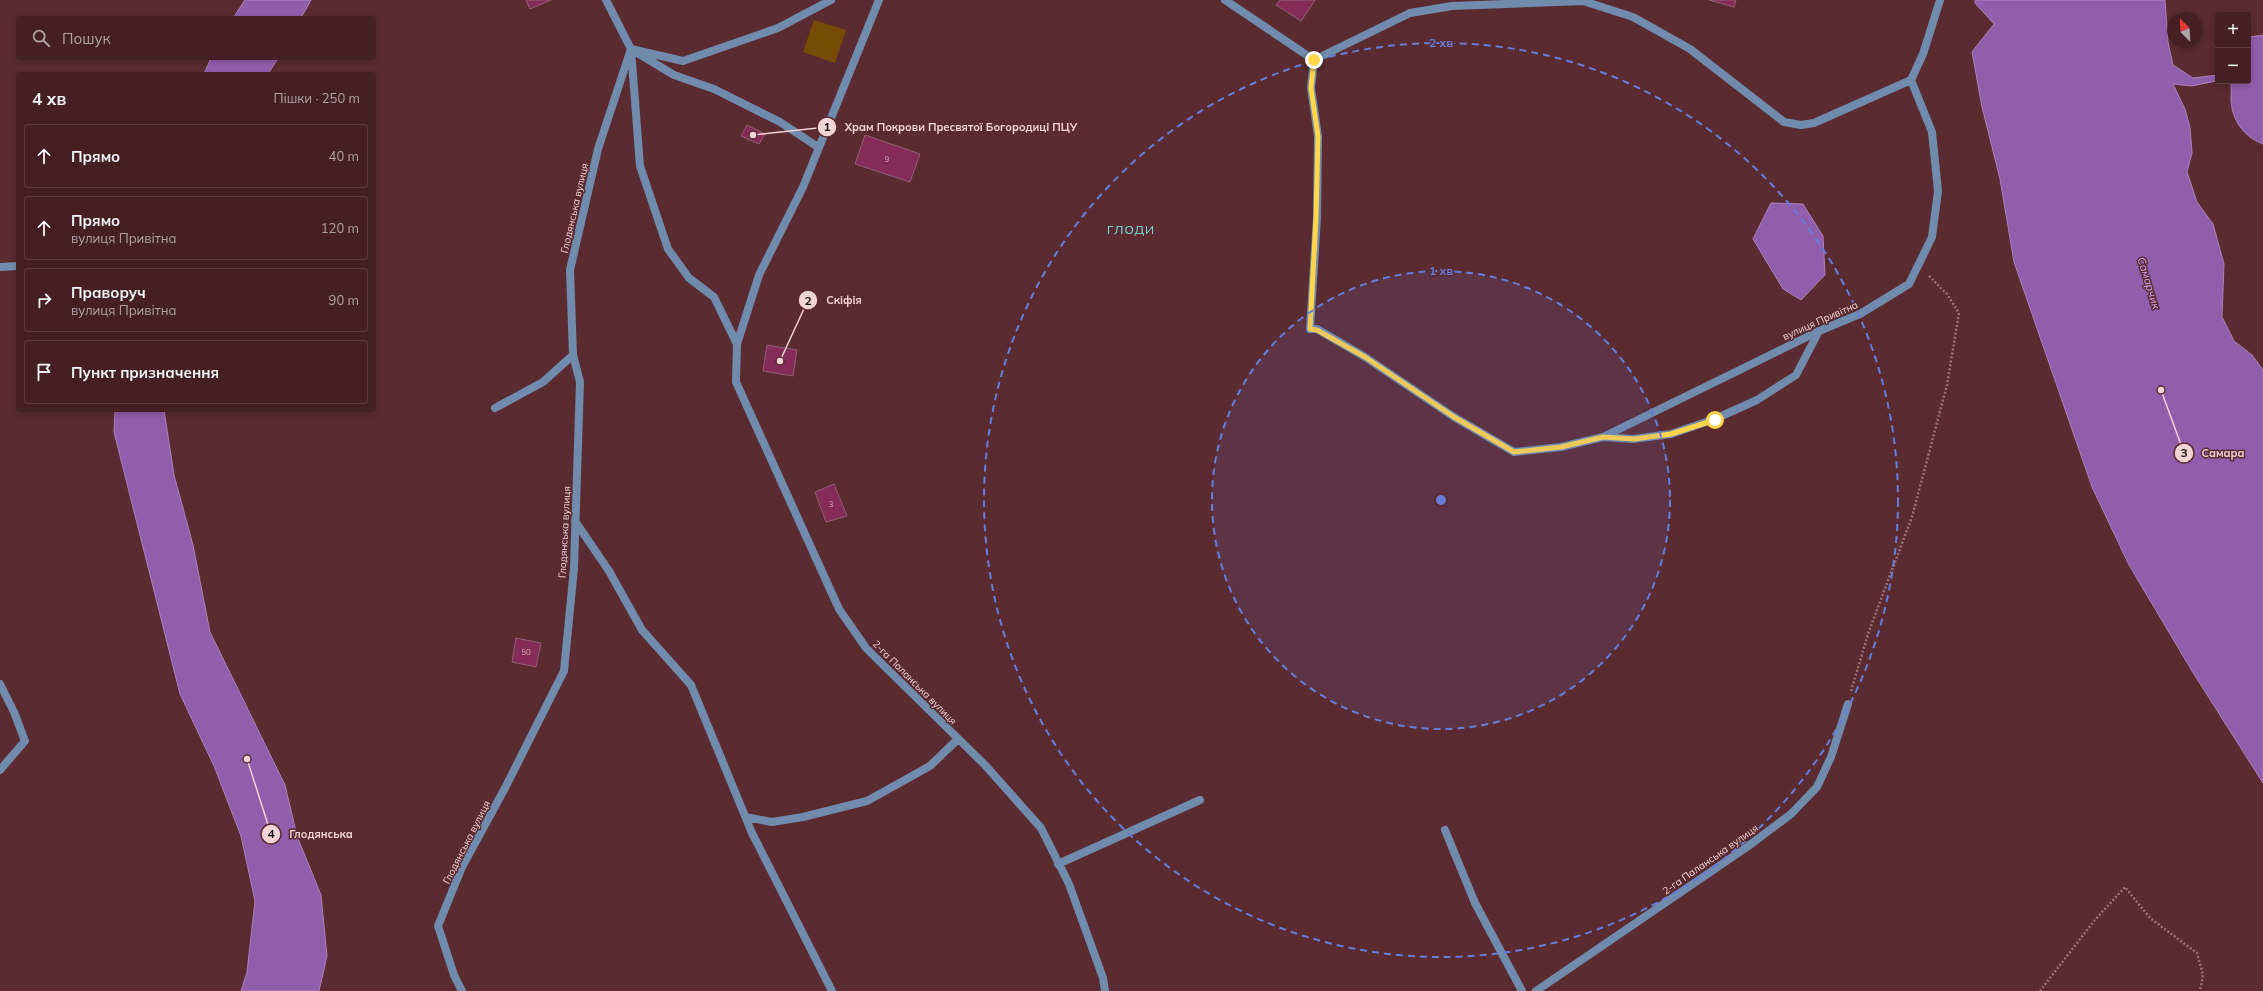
<!DOCTYPE html>
<html lang="uk">
<head>
<meta charset="utf-8">
<style>
	:root { --surface:#442025; --page:#4e2d32; --text:#f1f3f6; --muted:#afa3a7; --line:#5c3e42 }
	body { margin:0; font-family:Mulish,sans-serif; background:var(--page); color:var(--text) }
	.controls { position:absolute; right:12px; top:12px; display:grid; overflow:hidden; border-radius:4px; box-shadow:0 2px 6px #0003 }
	.controls button { width:36px; height:36px; display:grid; place-items:center; padding:0; border:0; border-bottom:1px solid var(--line); background:var(--surface); color:var(--text); font:20px sans-serif }
	.compass { position:absolute; left:2167px; top:12px; width:36px; height:36px; border-radius:50%; background:var(--surface); box-shadow:0 2px 6px #0003; rotate:336deg }
	.stop { position:absolute; width:12px; height:12px; margin:-9px; border:3px solid #ffd54a; border-radius:50%; background:#fff }
	.stop.end { background:#ffd54a; border-color:#fff; box-shadow:0 1px 4px #0008 }
	.list { margin:0; padding:0; list-style:none }
	h2 { display:flex; justify-content:space-between; align-items:center; height:52px; margin:0; padding:0 16px; font-size:17px }
	h2 small { font-size:13px; font-weight:400; color:var(--muted) }
	.list li { display:grid; grid-template-columns:26px 1fr auto; gap:12px; align-items:center; box-sizing:border-box; height:64px; margin:0 8px 8px; padding:0 8px; border:1px solid var(--line); border-radius:4px }
	.list b { display:block; font-size:15px; white-space:nowrap }
	.list p { margin:0; font-size:13px; white-space:nowrap; color:var(--muted) }
	.list em { font-size:13px; font-style:normal; color:var(--muted) }
	.icon { flex:none; width:22px; height:22px; fill:none; stroke:currentColor; stroke-width:2; stroke-linecap:round; stroke-linejoin:round }
	.map { position:relative; flex:none; width:2263px; height:991px; overflow:hidden }
	.search { position:absolute; background:var(--surface); box-shadow:0 2px 6px #0003; left:16px; top:16px; width:360px; height:44px; display:flex; align-items:center; gap:10px; box-sizing:border-box; padding:0 14px; border-radius:4px; color:var(--muted); font-size:15px }
	.panel { position:absolute; background:var(--surface); box-shadow:0 2px 6px #0003; left:16px; top:72px; width:360px; height:340px; border-radius:4px }
	.map>svg:first-child { display:block }
	.green { fill:#754c02 }
	.water { fill:#915eac; stroke:#ae81b9 }
	.building { fill:#842c57; stroke:#905f73 }
	.lines { fill:none; stroke-linecap:round; stroke-linejoin:round }
	.path { stroke:#9a7276; stroke-width:2.5; stroke-dasharray:2 2; stroke-linecap:butt }
	.lane { stroke:#708bab; stroke-width:8 }
	.street { stroke:#708bab; stroke-width:8 }
	.route { stroke:#ffd54a; stroke-width:5 }
	.ring { fill:none; stroke:#687dd7; stroke-width:2; stroke-dasharray:7 5 }
	.labels { text-anchor:middle; stroke-width:3; stroke-linejoin:round; paint-order:stroke }
	.number-label { font-size:8px; fill:#d7aab6 }
	.street-label { font-size:10px; fill:#f3d4d6; stroke:#5a2b31 }
	.water-label { font-size:11px; font-style:italic; fill:#dfa9fc; stroke:#5a2b31 }
	.quarter-label { font-size:12px; letter-spacing:1px; fill:#7ae6e3; stroke:#5a2b31 }
	.centre { fill:#687dd7; stroke:#5a2b31; stroke-width:2 }
	.ring-label { font-size:12px; text-anchor:middle; font-weight:bold; fill:#687dd7; stroke:#5a2b31; stroke-width:3; stroke-linejoin:round; paint-order:stroke }
	.leader { fill:none; stroke:#f3d4d6; stroke-width:1.5 }
	.callout-dot { fill:#f3d4d6; stroke:#5a2b31; stroke-width:1.5 }
	.mark-label { font-size:12px; text-anchor:middle; font-weight:bold; fill:#111 }
	.callout-label { font-size:11px; text-anchor:middle; font-weight:bold; fill:#f3d4d6; stroke:#5a2b31; stroke-width:3; stroke-linejoin:round; paint-order:stroke }
</style>
</head>
<body>
<div class="map">
<svg width="2263" height="991" viewBox="0 0 2263 991">
	<rect width="100%" height="100%" fill="#5a2b31"/>
	<path class="green" d="M814,20L846,30L835,63L803,52Z"/>
	<path class="water" d="M245,0H311L301,18H233Z
		M1975,0H2165L2168,42L2173,65L2193,78L2218,75V80L2216,81L2192,86L2173,84L2185,109L2190,127L2192,153L2187,172L2197,202L2213,224L2224,264L2222,317L2234,341L2252,355L2263,370V783L2192,671L2129,565L2092,487L2014,262L2000,179L1982,107L1972,52L1994,24L1975,3Z
		M2263,35V144C2244,137 2232,120 2231,100C2231,93 2232,88 2230,81H2248V39L2250,37Z
		M211,58H278L268,74H204Z
		M1771,203L1803,204L1823,236L1825,275L1801,300L1783,289L1753,239Z
		M115,410H164L174,475L193,545L210,632L285,785L297,836L321,895L327,956L319,991H241L247,972L255,901L241,836L214,766L180,694L114,432Z"/>
	<path class="building" d="M526,0H551L530,9Z
		M1280,0H1315L1301,21L1276,5Z
		M1709,0H1736L1734,7Z
		M747,125L765,134L759,144L741,136Z
		M865,135L920,154L910,182L855,164Z
		M767,345L797,350L793,376L763,371Z
		M834,484L847,516L826,522L815,492Z
		M516,638L541,643L536,667L512,662Z"/>
	<g class="lines">
		<path class="path" d="M1851,691L1869,631L1912,517L1947,385L1959,313L1947,294L1928,275
			M2040,991L2094,921L2125,887L2150,918L2197,953L2203,975L2200,991"/>
		<path class="lane" d="M495,408L543,382L573,355
			M1445,830L1475,903L1522,991
			M1058,864L1200,800"/>
		<path class="street" d="M606,0L631,49L640,166L668,249L689,278L714,297L737,344
			M879,0L803,187L759,275L737,344L736,382L839,609L866,648L985,765L1041,828L1069,884L1103,978L1105,991
			M1225,0L1314,60
			M631,49L683,61L778,28L831,0
			M639,54L674,75L714,89L780,122L818,147
			M1314,60L1311,88L1318,136L1317,218L1310,329H1317L1365,357L1454,417L1514,452L1561,447L1603,437L1819,331L1860,314L1909,284L1932,237L1938,191L1932,132L1911,80
			M1314,60L1410,13L1452,6L1583,1L1633,17L1690,49L1784,122L1801,125L1814,123L1911,80
			M1911,80L1923,54L1940,0
			M0,267L18,266
			M1604,437L1633,439L1671,434L1715,419L1757,400L1796,375L1819,331
			M575,521L609,571L642,630L691,685L752,833L832,991
			M0,684L14,712L25,741L0,770
			M746,817L772,822L803,817L867,801L930,766L958,739
			M462,991L454,975L438,926L462,867L505,788L564,671L574,568L580,382L573,355L570,270L598,149L631,49
			M1536,991L1747,847L1791,814L1817,787L1831,757L1848,704"/>
	</g>
	<g class="lines">
		<path class="route" d="M1314,60L1311,88L1318,136L1316,218L1310,329L1317,330L1365,357L1454,417L1514,452L1561,447L1603,437L1634,439L1671,434L1715,420"/>
	</g>
	<circle cx="1441" cy="500" r="229" fill="#687dd7" fill-opacity=".12"/>
	<g class="ring">
		<circle cx="1441" cy="500" r="229"/>
		<circle cx="1441" cy="500" r="457"/>
	</g>
	<g class="labels">
		<g class="number-label">
			<text x="887" y="162">9</text>
			<text x="831" y="507">3</text>
			<text x="526" y="655">50</text>
		</g>
		<g class="street-label">
			<text transform="translate(574 208) rotate(-77)" y="4">Глодянська вулиця</text>
			<text transform="translate(1820 320) rotate(-24)" y="4">вулиця Привітна</text>
			<text transform="translate(564 532) rotate(-87)" y="4">Глодянська вулиця</text>
			<text transform="translate(915 682) rotate(45)" y="4">2-га Паланська вулиця</text>
			<text transform="translate(466 842) rotate(-63)" y="4">Глодянська вулиця</text>
			<text transform="translate(1710 859) rotate(-35)" y="4">2-га Паланська вулиця</text>
		</g>
		<g class="water-label">
			<text transform="translate(2149 283) rotate(73)" y="4">Самарчик</text>
		</g>
		<g class="quarter-label">
			<text x="1131" y="234">ГЛОДИ</text>
		</g>
	</g>
	<circle cx="1441" cy="500" r="6" class="centre"/>
	<g class="ring-label">
		<text x="1441" y="47">2 хв</text>
		<text x="1441" y="275">1 хв</text>
	</g>
	<path class="leader" d="M753 135L827 127M780 361L808 300M2161 390L2184 453M247 759L271 834"/>
	<g class="callout-dot">
		<circle cx="753" cy="135" r="4"/>
		<circle cx="780" cy="361" r="4"/>
		<circle cx="2161" cy="390" r="4"/>
		<circle cx="247" cy="759" r="4"/>
		<circle cx="827" cy="127" r="10"/>
		<circle cx="808" cy="300" r="10"/>
		<circle cx="2184" cy="453" r="10"/>
		<circle cx="271" cy="834" r="10"/>
	</g>
	<g class="mark-label">
		<text x="827" y="131">1</text>
		<text x="808" y="305">2</text>
		<text x="2184" y="457">3</text>
		<text x="271" y="838">4</text>
	</g>
	<g class="callout-label">
		<text x="961" y="131">Храм Покрови Пресвятої Богородиці ПЦУ</text>
		<text x="844" y="304">Скіфія</text>
		<text x="2223" y="457">Самара</text>
		<text x="321" y="838">Глодянська</text>
	</g>
</svg>
<div class="controls">
<button>+</button>
<button>−</button>
</div>
<svg class="compass" viewBox="-18 -18 36 36"><path d="M0-13l5 13h-10z" fill="#e53935"/><path d="M0 13l5-13h-10z" fill="#afa3a7"/></svg>
<div class="stop" style="left:1715px;top:420px"></div>
<div class="stop end" style="left:1314px;top:60px"></div>
<div class="search"><svg class="icon" aria-label="search" viewBox="0 0 24 24"><circle cx="10" cy="10" r="6"/><path d="M15 15l6 6"/></svg>Пошук</div>
<section class="panel">
<h2>4 хв<small>Пішки · 250 m</small></h2>
<ul class="list">
<li><svg class="icon" aria-label="ahead" viewBox="0 0 24 24"><path d="M12 20V5M6 11l6-6 6 6"/></svg><div><b>Прямо</b></div><em>40 m</em></li>
<li><svg class="icon" aria-label="ahead" viewBox="0 0 24 24"><path d="M12 20V5M6 11l6-6 6 6"/></svg><div><b>Прямо</b><p>вулиця Привітна</p></div><em>120 m</em></li>
<li><svg class="icon" aria-label="right" viewBox="0 0 24 24"><path d="M7 20v-9h11M14 6l5 5-5 5"/></svg><div><b>Праворуч</b><p>вулиця Привітна</p></div><em>90 m</em></li>
<li><svg class="icon" aria-label="arrive" viewBox="0 0 24 24"><path d="M6 21V4h12l-3 4 3 4H6"/></svg><div><b>Пункт призначення</b></div></li>
</ul>
</section>
</div>
</body>
</html>
